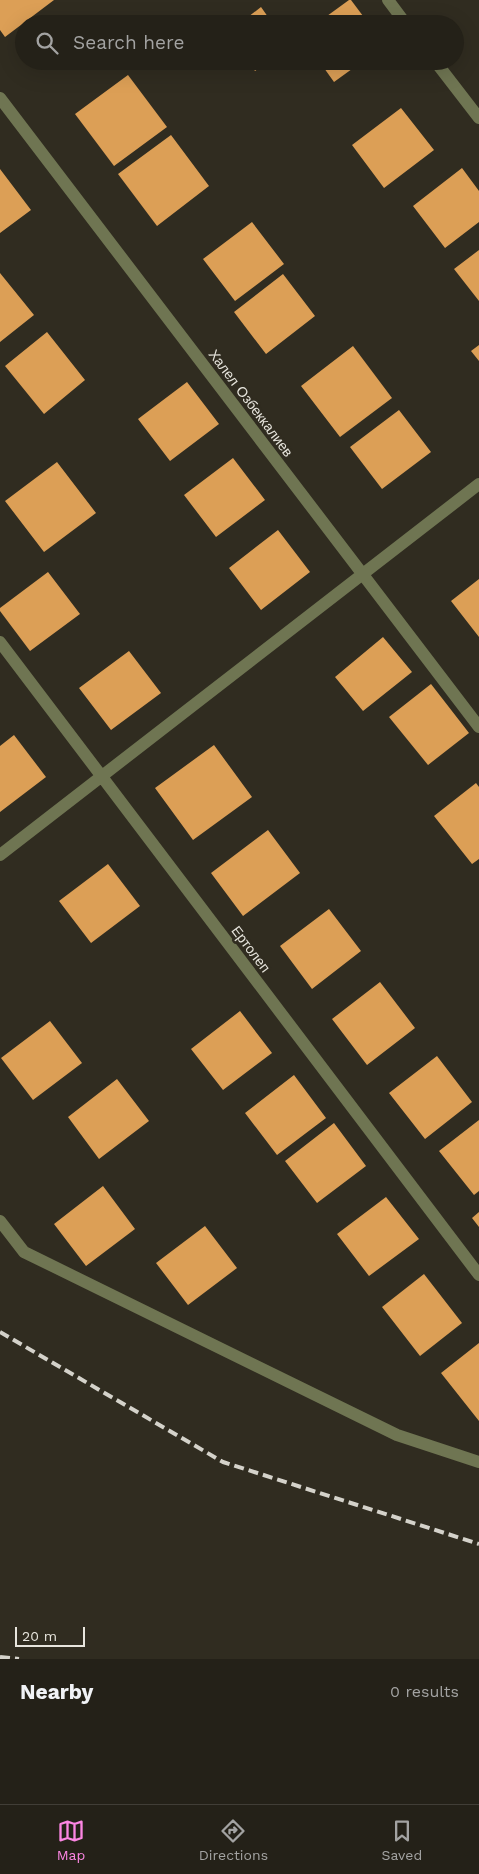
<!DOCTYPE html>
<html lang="en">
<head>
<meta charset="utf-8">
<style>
	:root { --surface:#242118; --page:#302e25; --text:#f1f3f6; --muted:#a3a3a2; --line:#413e37; --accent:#fc86e3 }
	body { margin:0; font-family:"Work Sans",sans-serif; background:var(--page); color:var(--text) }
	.scale { position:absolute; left:15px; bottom:12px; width:70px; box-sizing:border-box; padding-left:5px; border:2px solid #e7e5dd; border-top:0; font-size:14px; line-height:18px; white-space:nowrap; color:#e7e5dd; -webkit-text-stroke:4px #302c20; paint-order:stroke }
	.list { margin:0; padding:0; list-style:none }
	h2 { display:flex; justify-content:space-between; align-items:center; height:65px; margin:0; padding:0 20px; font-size:21px }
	h2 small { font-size:16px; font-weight:400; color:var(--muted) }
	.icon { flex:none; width:28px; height:28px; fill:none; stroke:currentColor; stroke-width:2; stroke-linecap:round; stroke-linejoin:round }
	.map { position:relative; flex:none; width:479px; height:1659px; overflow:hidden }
	.search { position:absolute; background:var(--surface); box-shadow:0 5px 20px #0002; left:15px; right:15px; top:15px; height:55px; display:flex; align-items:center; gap:12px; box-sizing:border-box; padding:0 18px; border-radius:28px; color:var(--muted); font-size:19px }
	.sheet { height:145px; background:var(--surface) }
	nav { display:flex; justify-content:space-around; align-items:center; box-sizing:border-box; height:70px; border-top:1px solid var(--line); background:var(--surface); font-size:14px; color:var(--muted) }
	nav a { display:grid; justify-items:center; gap:2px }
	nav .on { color:var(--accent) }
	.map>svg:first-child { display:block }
	.building { fill:#dc9f56 }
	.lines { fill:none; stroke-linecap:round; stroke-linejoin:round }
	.minor { stroke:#6f7552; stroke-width:12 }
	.rail { stroke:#d4d2ca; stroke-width:4; stroke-dasharray:10 5; stroke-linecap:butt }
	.labels { text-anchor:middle; stroke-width:5; stroke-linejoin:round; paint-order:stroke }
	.street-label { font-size:14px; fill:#e7e5dd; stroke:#302c20 }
</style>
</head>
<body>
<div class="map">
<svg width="479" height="1659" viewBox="0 0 479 1659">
	<rect width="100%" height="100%" fill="#302c20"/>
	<path class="building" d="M0,0H54L5,37L0,30Z
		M349,0H351L369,24H316Z
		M261,7L273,24H239Z
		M248,61H269L255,71Z
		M319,61H363L334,82Z
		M128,75L167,127L114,166L75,114Z
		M401,108L434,150L384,188L352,145Z
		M171,135L209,186L157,226L118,174Z
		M462,168L479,191V222L445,248L413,206Z
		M0,169L31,210L0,233Z
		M252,222L284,264L235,301L203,259Z
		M479,250V301L454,269Z
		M0,273L34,315L0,342Z
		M283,274L315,316L266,354L234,312Z
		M47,332L85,380L44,414L5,366Z
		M479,345V361L471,351Z
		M353,346L392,398L340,437L301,386Z
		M187,382L219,424L170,461L138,419Z
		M399,410L431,452L382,489L350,447Z
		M233,458L265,500L216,537L184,495Z
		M57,462L96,513L44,552L5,501Z
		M278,530L310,572L261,610L229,568Z
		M48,572L80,614L30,651L0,611V608Z
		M479,579V637L451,601Z
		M383,637L412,672L363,711L335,677Z
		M129,651L161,693L111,730L79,688Z
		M431,684L469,733L428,765L389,717Z
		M14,735L46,777L0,812V746Z
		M214,745L252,797L193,840L155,788Z
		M476,783L479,787V859L472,864L434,816Z
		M268,830L300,873L243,916L211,873Z
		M108,864L140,906L91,943L59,901Z
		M329,909L361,951L312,989L280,946Z
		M380,982L415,1028L367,1065L332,1019Z
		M240,1011L272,1053L223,1090L191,1049Z
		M50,1021L82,1063L33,1100L1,1058Z
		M437,1056L472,1102L425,1139L389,1093Z
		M294,1075L326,1118L277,1155L245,1113Z
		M117,1079L149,1121L99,1159L68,1117Z
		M479,1120V1191L474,1195L439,1151Z
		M334,1123L366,1166L317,1203L285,1161Z
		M103,1186L135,1229L86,1266L54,1224Z
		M386,1197L419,1239L369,1276L337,1234Z
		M479,1212V1227L472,1218Z
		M205,1226L237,1268L188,1305L156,1263Z
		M424,1274L462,1323L420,1356L382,1307Z
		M479,1343V1421L441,1373Z"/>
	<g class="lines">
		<path class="minor" d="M388,0L406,24
			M435,61L479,118
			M0,98L479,727
			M0,642L479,1275
			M0,855L479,484
			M0,1221L24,1252L397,1435L479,1462"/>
		<path class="rail" d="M0,1332L223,1462L479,1544
			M0,1657L19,1659"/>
	</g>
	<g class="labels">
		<g class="street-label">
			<text transform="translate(251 403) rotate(53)" y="5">Халел Озбеккалиев</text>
			<text transform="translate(251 949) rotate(53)" y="5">Ертолеп</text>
		</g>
	</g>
</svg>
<div class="scale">20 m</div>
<div class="search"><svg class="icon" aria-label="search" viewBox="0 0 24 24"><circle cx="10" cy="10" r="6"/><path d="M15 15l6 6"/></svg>Search here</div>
</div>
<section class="sheet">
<h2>Nearby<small>0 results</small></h2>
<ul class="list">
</ul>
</section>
<nav>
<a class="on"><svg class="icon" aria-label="map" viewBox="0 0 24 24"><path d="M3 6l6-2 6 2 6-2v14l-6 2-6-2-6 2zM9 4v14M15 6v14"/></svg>Map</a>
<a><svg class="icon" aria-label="directions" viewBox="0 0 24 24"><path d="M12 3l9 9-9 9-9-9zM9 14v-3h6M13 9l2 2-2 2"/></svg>Directions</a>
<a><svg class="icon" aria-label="saved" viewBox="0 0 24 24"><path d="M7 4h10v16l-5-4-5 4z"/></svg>Saved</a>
</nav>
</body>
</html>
